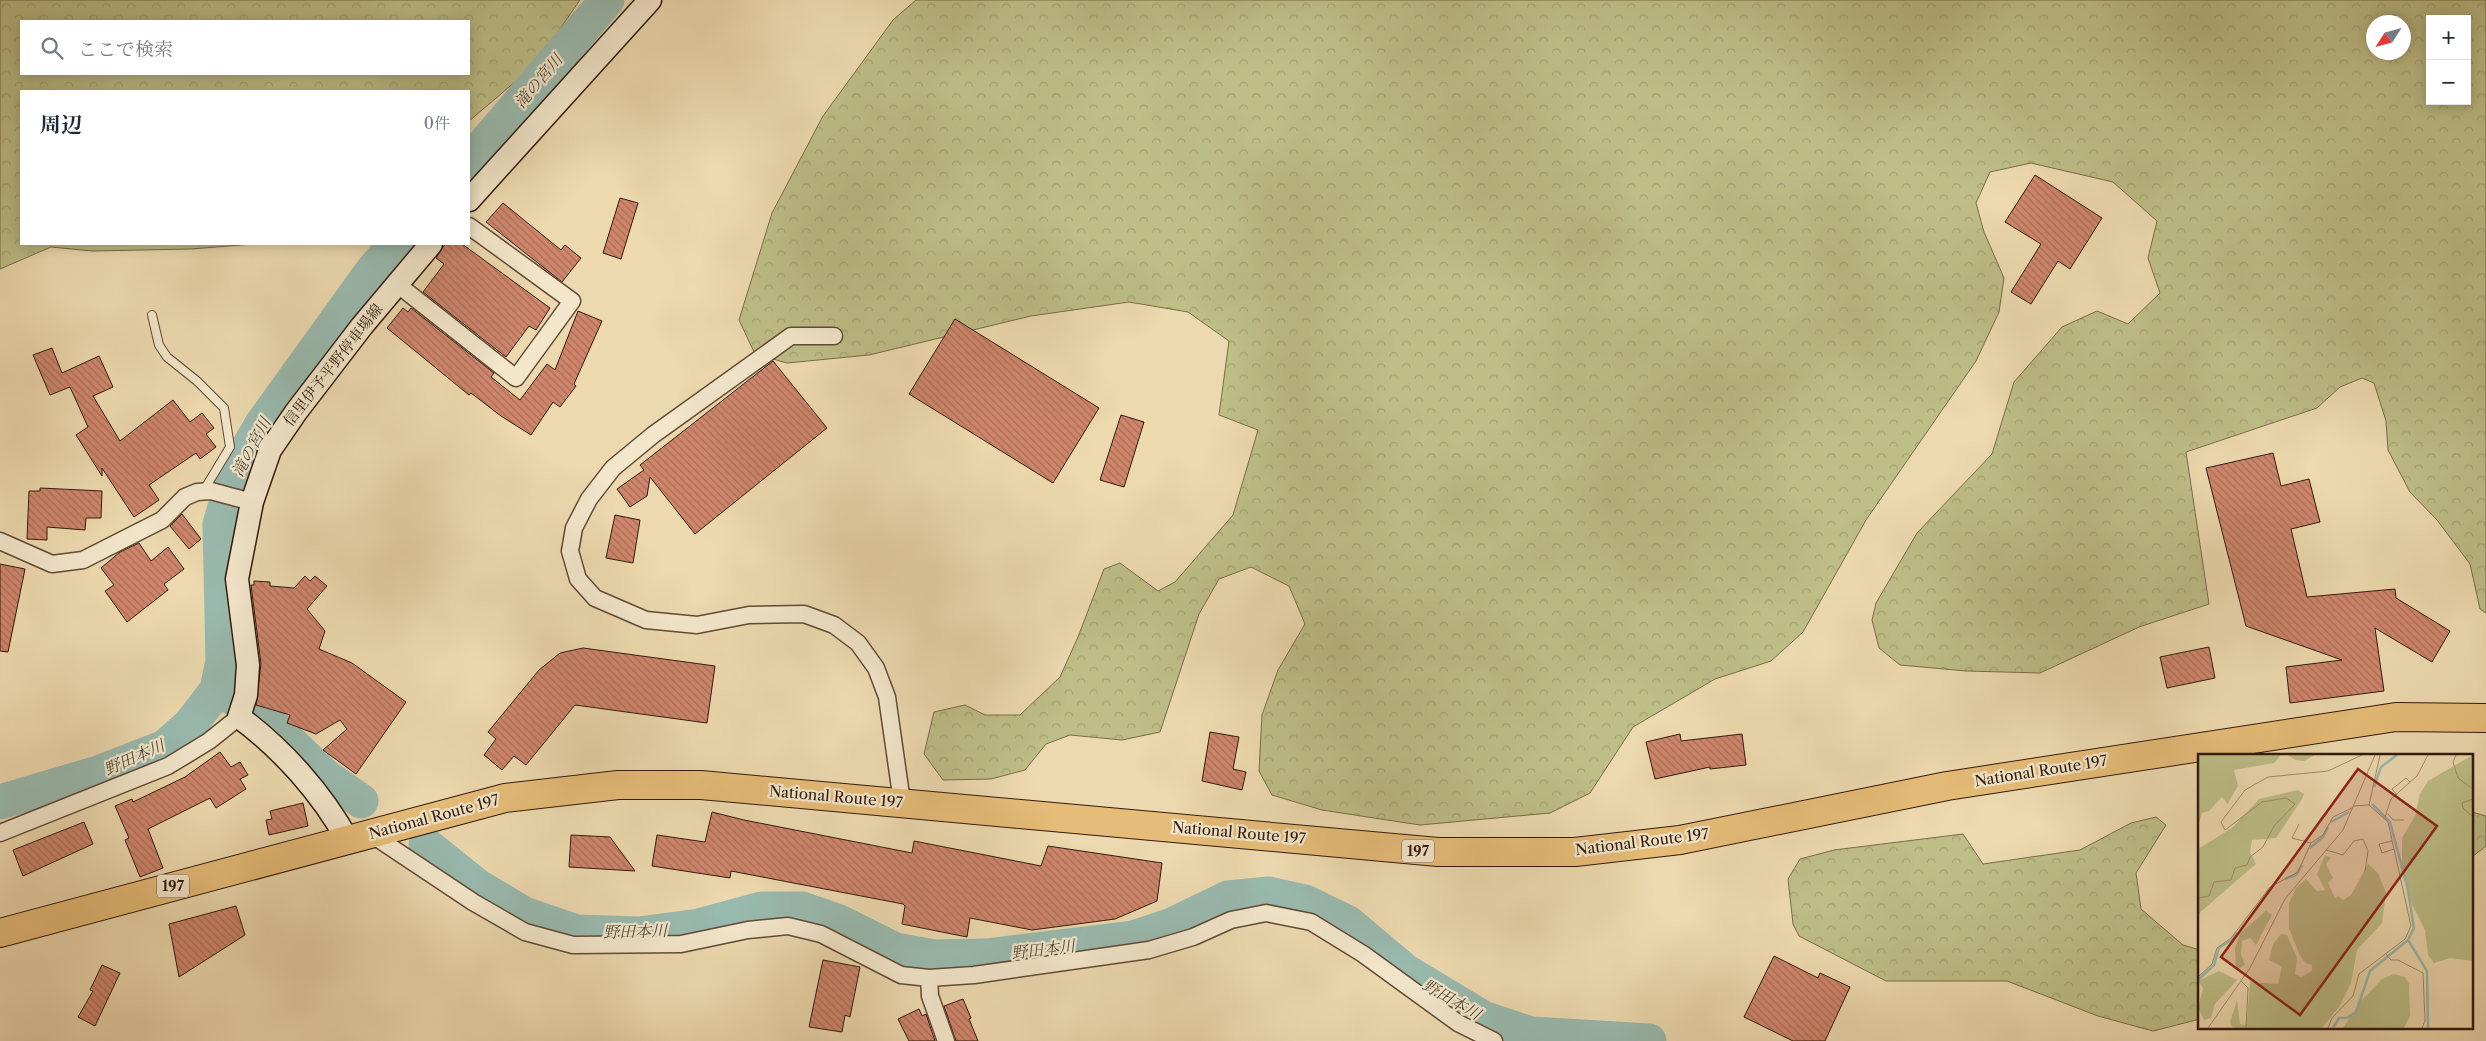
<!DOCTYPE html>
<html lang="ja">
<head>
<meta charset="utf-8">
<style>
	:root { --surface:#fff; --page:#f2f2f3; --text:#1f2937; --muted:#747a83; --line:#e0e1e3 }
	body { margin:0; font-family:"Libre Caslon Text","Noto Serif JP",serif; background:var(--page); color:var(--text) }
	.controls { position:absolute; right:15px; top:15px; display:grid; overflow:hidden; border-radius:0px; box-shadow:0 2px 12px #0003 }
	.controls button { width:45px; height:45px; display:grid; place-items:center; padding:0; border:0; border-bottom:1px solid var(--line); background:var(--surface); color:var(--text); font:25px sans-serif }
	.compass { position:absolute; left:2366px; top:15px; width:45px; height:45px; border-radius:50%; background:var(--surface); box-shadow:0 2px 12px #0003; rotate:234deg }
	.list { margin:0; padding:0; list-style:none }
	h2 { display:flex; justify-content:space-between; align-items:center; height:65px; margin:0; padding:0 20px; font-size:21px }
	h2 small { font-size:16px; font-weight:400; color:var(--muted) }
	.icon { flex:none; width:28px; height:28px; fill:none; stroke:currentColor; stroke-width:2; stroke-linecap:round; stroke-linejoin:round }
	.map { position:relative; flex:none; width:2486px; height:1041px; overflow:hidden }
	.search { position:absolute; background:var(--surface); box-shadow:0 2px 12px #0003; left:20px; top:20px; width:450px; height:55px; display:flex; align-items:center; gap:12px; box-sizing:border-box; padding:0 18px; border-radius:0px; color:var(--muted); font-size:19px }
	.panel { position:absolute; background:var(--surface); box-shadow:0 2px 12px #0003; left:20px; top:90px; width:450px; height:155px; border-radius:0px }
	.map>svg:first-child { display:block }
	.forest { fill:url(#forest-crowns); stroke:#786c49; fill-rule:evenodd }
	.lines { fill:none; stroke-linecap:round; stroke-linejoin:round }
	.river { stroke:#99baaf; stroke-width:35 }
	.building { fill:url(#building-back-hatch); stroke:#311a0b }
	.lane-casing { stroke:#604a34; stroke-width:10 }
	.street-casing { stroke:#604a34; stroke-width:19 }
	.secondary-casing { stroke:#311a0b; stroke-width:25 }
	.highway-casing { stroke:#311a0b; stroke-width:30 }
	.lane { stroke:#f3e6cb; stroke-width:8 }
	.street { stroke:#f3e6cb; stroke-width:16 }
	.secondary { stroke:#f3e6cb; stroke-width:22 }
	.highway { stroke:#e6bc78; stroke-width:28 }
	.labels { text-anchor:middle; stroke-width:4.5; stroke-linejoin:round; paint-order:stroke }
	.shield { fill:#f3e6cb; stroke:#6b5745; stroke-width:1 }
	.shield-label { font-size:14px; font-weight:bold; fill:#311a0b }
	.street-label { font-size:15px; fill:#311a0b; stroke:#f3e6cb }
	.water-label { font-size:16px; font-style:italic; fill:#504a3c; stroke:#f3e6cb }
	.inset-river { fill:none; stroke:#99baaf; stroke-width:2.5 }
	.inset-road { fill:none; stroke:#a28d6d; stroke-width:1 }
	.view { fill:#8f2418; fill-opacity:0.15; stroke:#8f2418; stroke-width:2.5 }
	.inset-edge { fill:none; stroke:#311a0b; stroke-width:2.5 }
</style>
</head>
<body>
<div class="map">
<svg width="2486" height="1041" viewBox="0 0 2486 1041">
	<defs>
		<pattern id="forest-crowns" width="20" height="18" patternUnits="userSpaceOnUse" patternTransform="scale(1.25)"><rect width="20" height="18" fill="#bebe87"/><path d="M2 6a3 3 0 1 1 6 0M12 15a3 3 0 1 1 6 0" fill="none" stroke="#a4a373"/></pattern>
		<pattern id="building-back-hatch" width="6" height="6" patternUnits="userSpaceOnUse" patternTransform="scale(1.25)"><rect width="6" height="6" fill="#cf866d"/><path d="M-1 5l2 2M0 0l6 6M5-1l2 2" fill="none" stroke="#a96d58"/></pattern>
	</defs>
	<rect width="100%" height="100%" fill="#edd9af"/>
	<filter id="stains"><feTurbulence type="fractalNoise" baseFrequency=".004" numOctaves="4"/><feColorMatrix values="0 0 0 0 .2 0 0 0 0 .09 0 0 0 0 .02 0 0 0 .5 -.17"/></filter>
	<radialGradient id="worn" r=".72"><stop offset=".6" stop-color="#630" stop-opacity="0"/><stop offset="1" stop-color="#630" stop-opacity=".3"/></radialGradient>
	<path class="forest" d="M0,0H580L535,65L469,121V91H21V244H253L191,249L92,251L51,247L0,269ZM21,21H469V74H21Z
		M916,0H2486V613L2480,609L2470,564L2437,520L2410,492L2388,450L2386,421L2374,383L2362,378L2340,387L2317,408L2186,452L2209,604L2139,627L2040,673L1966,671L1900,665L1879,648L1872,620L1876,603L1917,533L1992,454L2014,382L2062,327L2097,311L2128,324L2160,293L2148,258L2157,221L2113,182L2031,163L1990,172L1976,203L1984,232L2004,278L1999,312L1976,361L1866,520L1803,632L1771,661L1715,679L1633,727L1590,793L1550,813L1420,825L1322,810L1272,795L1259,771L1262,715L1278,670L1305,624L1289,586L1251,567L1219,579L1199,614L1160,732L1122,740L1070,735L1046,744L1025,770L991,779L943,780L924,754L934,712L965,705L985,715H1020L1060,677L1078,637L1104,569L1120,563L1158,591L1175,582L1233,515L1258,430L1219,415L1229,341L1188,312L1129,302L1031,316L869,355L787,363L755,354L739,320L772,213L823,116L893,20ZM2430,19H2467V101H2430ZM2374,22H2404V52H2374Z
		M2472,812L2486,816V846L2472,857Z
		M2156,817L2166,825L2136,873L2141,909L2183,945L2200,950V1019L2153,1031L2098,1016L2007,981H1886L1799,936L1793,924L1788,879L1800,859L1834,850L1963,834L1983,864L2080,850L2131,823Z"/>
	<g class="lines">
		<path class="river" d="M469,162L607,0
			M217,690L256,709L325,776L361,801
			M0,802L98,773L165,747L190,725L217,690L223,661L220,524L238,465L262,424L373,270L396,244
			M426,845L477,886L524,914L577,932L639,934L699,926L762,909H802L837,921L895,950L935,957L986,956L1133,938L1172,925L1228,898L1269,894L1305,902L1348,923L1405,971L1483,1018L1531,1034L1649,1041"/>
	</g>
	<path class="building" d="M2035,175L2102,218L2070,269L2058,261L2031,304L2011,292L2041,244L2005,222Z
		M620,198L638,203L621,259L603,253Z
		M503,203L561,250L565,245L581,258L562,282L486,222Z
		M445,244H462L550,308L536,330L529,326L506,357L423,292L444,264L436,258Z
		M403,308L408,312L411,308L494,373L491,377L520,400L547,364L555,370L578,311L602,321L574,384L576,386L560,407L553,402L531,435L501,416L471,393L469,395L387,328Z
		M955,319L1099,408L1053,483L909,394Z
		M52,348L62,373L99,356L113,387L93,396L120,441L173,400L190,422L202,413L214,428L206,434L216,447L200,459L196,453L149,485L159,500L134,517L102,468V476L76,435L88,427L70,387L50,395L33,355Z
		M773,361L827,428L695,534L650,477L647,496L630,507L617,489L644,470L640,465Z
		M1121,415L1144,422L1124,487L1100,480Z
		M2273,453L2281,486L2309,479L2320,522L2291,529L2307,597L2395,589L2396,598L2450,631L2432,662L2375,628L2384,691L2290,703L2286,667L2342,660L2246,626L2206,468Z
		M40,488L102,491L101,518H86L85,530L47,527V540L27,539L29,491H40Z
		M182,514L201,539L189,549L170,526Z
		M615,515L640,520L633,563L606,558Z
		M139,543L151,561L168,547L184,569L164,584L168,590L127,622L105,591L114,585L101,568L120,552Z
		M0,564L25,569L8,652L0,651Z
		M305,576L310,581L315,576L327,586L307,609L325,631L319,649L352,663L406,702L356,774L323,750L347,729L340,720L316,734L287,723L290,715L256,705L261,664L251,585H254V581L270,582V586L294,588Z
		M2209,647L2215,678L2167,688L2160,657Z
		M583,648L715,666L707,723L575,705L526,765L514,756L502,770L484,755L496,739L488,732L539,670L560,653Z
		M1210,732L1239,737L1233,769L1246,772L1242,790L1202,781Z
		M1680,734L1681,741L1742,734L1746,765L1710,769V767L1655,779L1646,742Z
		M220,752L231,767L240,762L248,775L240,779L246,789L216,808L210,798L148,829L163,868L140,877L125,840L129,838L115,806L132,799L133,802L185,777Z
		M303,803L308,826L269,835L266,820L272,819L270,811Z
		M712,812L744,820L912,853L914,841L1041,866L1048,846L1162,863L1157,901L1115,919L1032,930L970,918L967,937L902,924L905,906L903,904L731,871L730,878L652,866L657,835L705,842Z
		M84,822L93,844L23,876L13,850Z
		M571,835L610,837L635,871L569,867Z
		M236,906L245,935L179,977L169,924Z
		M1774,956L1818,978L1820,973L1850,987L1825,1041H1793L1744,1017Z
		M823,960L860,967L850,1017L845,1015L842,1032L809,1027Z
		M102,965L120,973L95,1026L78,1017L93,991L90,990Z
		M963,999L971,1018L969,1019L978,1041H956L944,1006Z
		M919,1009L922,1016L926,1014L935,1041H909L898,1019Z"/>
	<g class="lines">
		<g class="lane-casing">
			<path id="lane" d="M152,315L159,345L167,357L197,381L224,408L230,447L204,490"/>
		</g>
		<g class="street-casing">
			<path id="street" d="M397,284L516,378L572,301L469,226
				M834,336H791L653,435L613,468L589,499L574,528L570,551L578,579L595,598L646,620L697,625L749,615L804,614L834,625L858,643L876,668L887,697L902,802
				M0,541L52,564L83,560L162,520L185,497L197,492L211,491L252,502
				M0,833L168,766L209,741L239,717
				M371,834L473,902L525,932L573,945L681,944L748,930L788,926L821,934L901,975L929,978L974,975L1149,950L1193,937L1231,920L1266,913L1311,922L1363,954L1458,1023L1494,1041
				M929,978L930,996L946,1041"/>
		</g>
		<g class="secondary-casing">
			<path id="secondary" d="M469,200L650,0
				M348,841C322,793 282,749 239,717L246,695L248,665L237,579L252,502L270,450L296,412L362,326L431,244"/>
		</g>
		<g class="highway-casing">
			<path id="highway" d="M0,933L505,798L618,785H701L1438,852H1575L1680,840L1947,786L2396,717L2486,718"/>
		</g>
		<use href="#lane" class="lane"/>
		<use href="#street" class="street"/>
		<use href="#secondary" class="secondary"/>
		<use href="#highway" class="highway"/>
	</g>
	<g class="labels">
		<g class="shield">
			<rect x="1402" y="839.5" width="32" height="23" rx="4"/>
			<rect x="157" y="874.5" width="32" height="23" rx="4"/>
		</g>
		<g class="shield-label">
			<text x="1418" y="856">197</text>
			<text x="173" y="891">197</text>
		</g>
		<g class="street-label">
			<text transform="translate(333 365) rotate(-52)" y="5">信里伊予平野停車場線</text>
			<text transform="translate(2041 771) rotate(-9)" y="5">National Route 197</text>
			<text transform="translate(836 797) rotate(5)" y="5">National Route 197</text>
			<text transform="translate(434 817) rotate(-15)" y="5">National Route 197</text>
			<text transform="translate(1239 833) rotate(5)" y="5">National Route 197</text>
			<text transform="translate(1642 842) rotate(-7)" y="5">National Route 197</text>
		</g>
		<g class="water-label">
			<text transform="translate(538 81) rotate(-50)" y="6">滝の宮川</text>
			<text transform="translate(251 447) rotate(-62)" y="6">滝の宮川</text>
			<text transform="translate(134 757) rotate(-24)" y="6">野田本川</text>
			<text transform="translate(635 931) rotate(-2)" y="6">野田本川</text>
			<text transform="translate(1043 949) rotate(-7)" y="6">野田本川</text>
			<text transform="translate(1452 999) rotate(30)" y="6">野田本川</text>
		</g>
	</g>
	<g transform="translate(2198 754)">
		<rect width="275" height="275" fill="#edd9af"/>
		<path d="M0,1H83L76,9L36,16L40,32L31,47L30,50L24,43L11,57L4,59L0,72ZM90,1H130H117L106,7L97,6ZM275,1V207L252,204L236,209L230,201L227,176L214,150L204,109V84L217,62L222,40L230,27ZM100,36L106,40L104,45L78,84L54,86L52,98L58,110L0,160V95L34,74L61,45ZM127,101L133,104L128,110L135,124L130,129L137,144L140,142L145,146L153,141L170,110L180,119L188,139L184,169L159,196L153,229L141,253L124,274H35L32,268L39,246L42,270L47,271L49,266L52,228L80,230L84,213L71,206L75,190L83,180L89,181L99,204L97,220L103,223L114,217V211L107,209L102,202L91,174V149L98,134L108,125L119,137L127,136L119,120ZM68,157L74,161L58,191L52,184L44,187L43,200L47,211L38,216L37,194L42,179ZM21,217L39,226L17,250L13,264L6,266L0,254L5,234L0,227ZM196,220L207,223L211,230L212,262L206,274H145L163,247L184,225Z" fill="#bebe87"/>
		<path d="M275,113V151L267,144L266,137Z" fill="#bebe87"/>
		<path class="inset-river" d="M176,33L183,13L199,1M133,68L151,58M112,94L125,83L130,73M87,125L98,121L104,111M210,186L229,217L230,274M0,226L16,211L21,194L35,185L38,178M135,274L141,264H149L158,258L172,217L210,186L216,174L210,136L192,68L174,50"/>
		<path class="inset-road" d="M258,1L255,8L260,24L275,35M199,41L194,35L208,24L212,28M275,45L264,49L265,54L275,63M171,51L182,1M190,60L195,66H206M187,63L193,45L219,22L230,1M101,70L94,84L113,89M194,87L181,90L184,99L196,95M128,96L145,101L156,87L165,85L170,97L167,117M0,144L11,142L16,128L33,126L37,114L49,111L52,103L65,93L76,72L97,50L88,44L64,48L27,76L23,68L47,36L70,23L130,17L164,1M188,200L193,206H200L225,219L227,267L224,274M0,223L14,210L19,194L33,184L72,133L100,118L113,89L125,81L135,63L154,54M43,227L50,234L48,274M10,274L52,214L87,145L145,76L177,1M130,274L134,264L155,242L161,220L207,185L213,172L190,68L171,51L156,52"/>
		<path class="view" d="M160,15L239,72L102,261L23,203Z"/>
		<rect width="275" height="275" class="inset-edge"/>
	</g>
	<rect width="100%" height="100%" filter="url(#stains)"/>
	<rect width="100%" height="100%" fill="url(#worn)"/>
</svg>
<div class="controls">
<button>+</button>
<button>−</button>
</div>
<svg class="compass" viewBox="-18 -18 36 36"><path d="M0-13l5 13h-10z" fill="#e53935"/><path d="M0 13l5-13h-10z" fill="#747a83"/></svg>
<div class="search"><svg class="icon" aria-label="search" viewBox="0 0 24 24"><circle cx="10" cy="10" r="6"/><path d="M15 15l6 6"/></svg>ここで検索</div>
<section class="panel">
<h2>周辺<small>0件</small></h2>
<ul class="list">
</ul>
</section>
</div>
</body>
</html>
